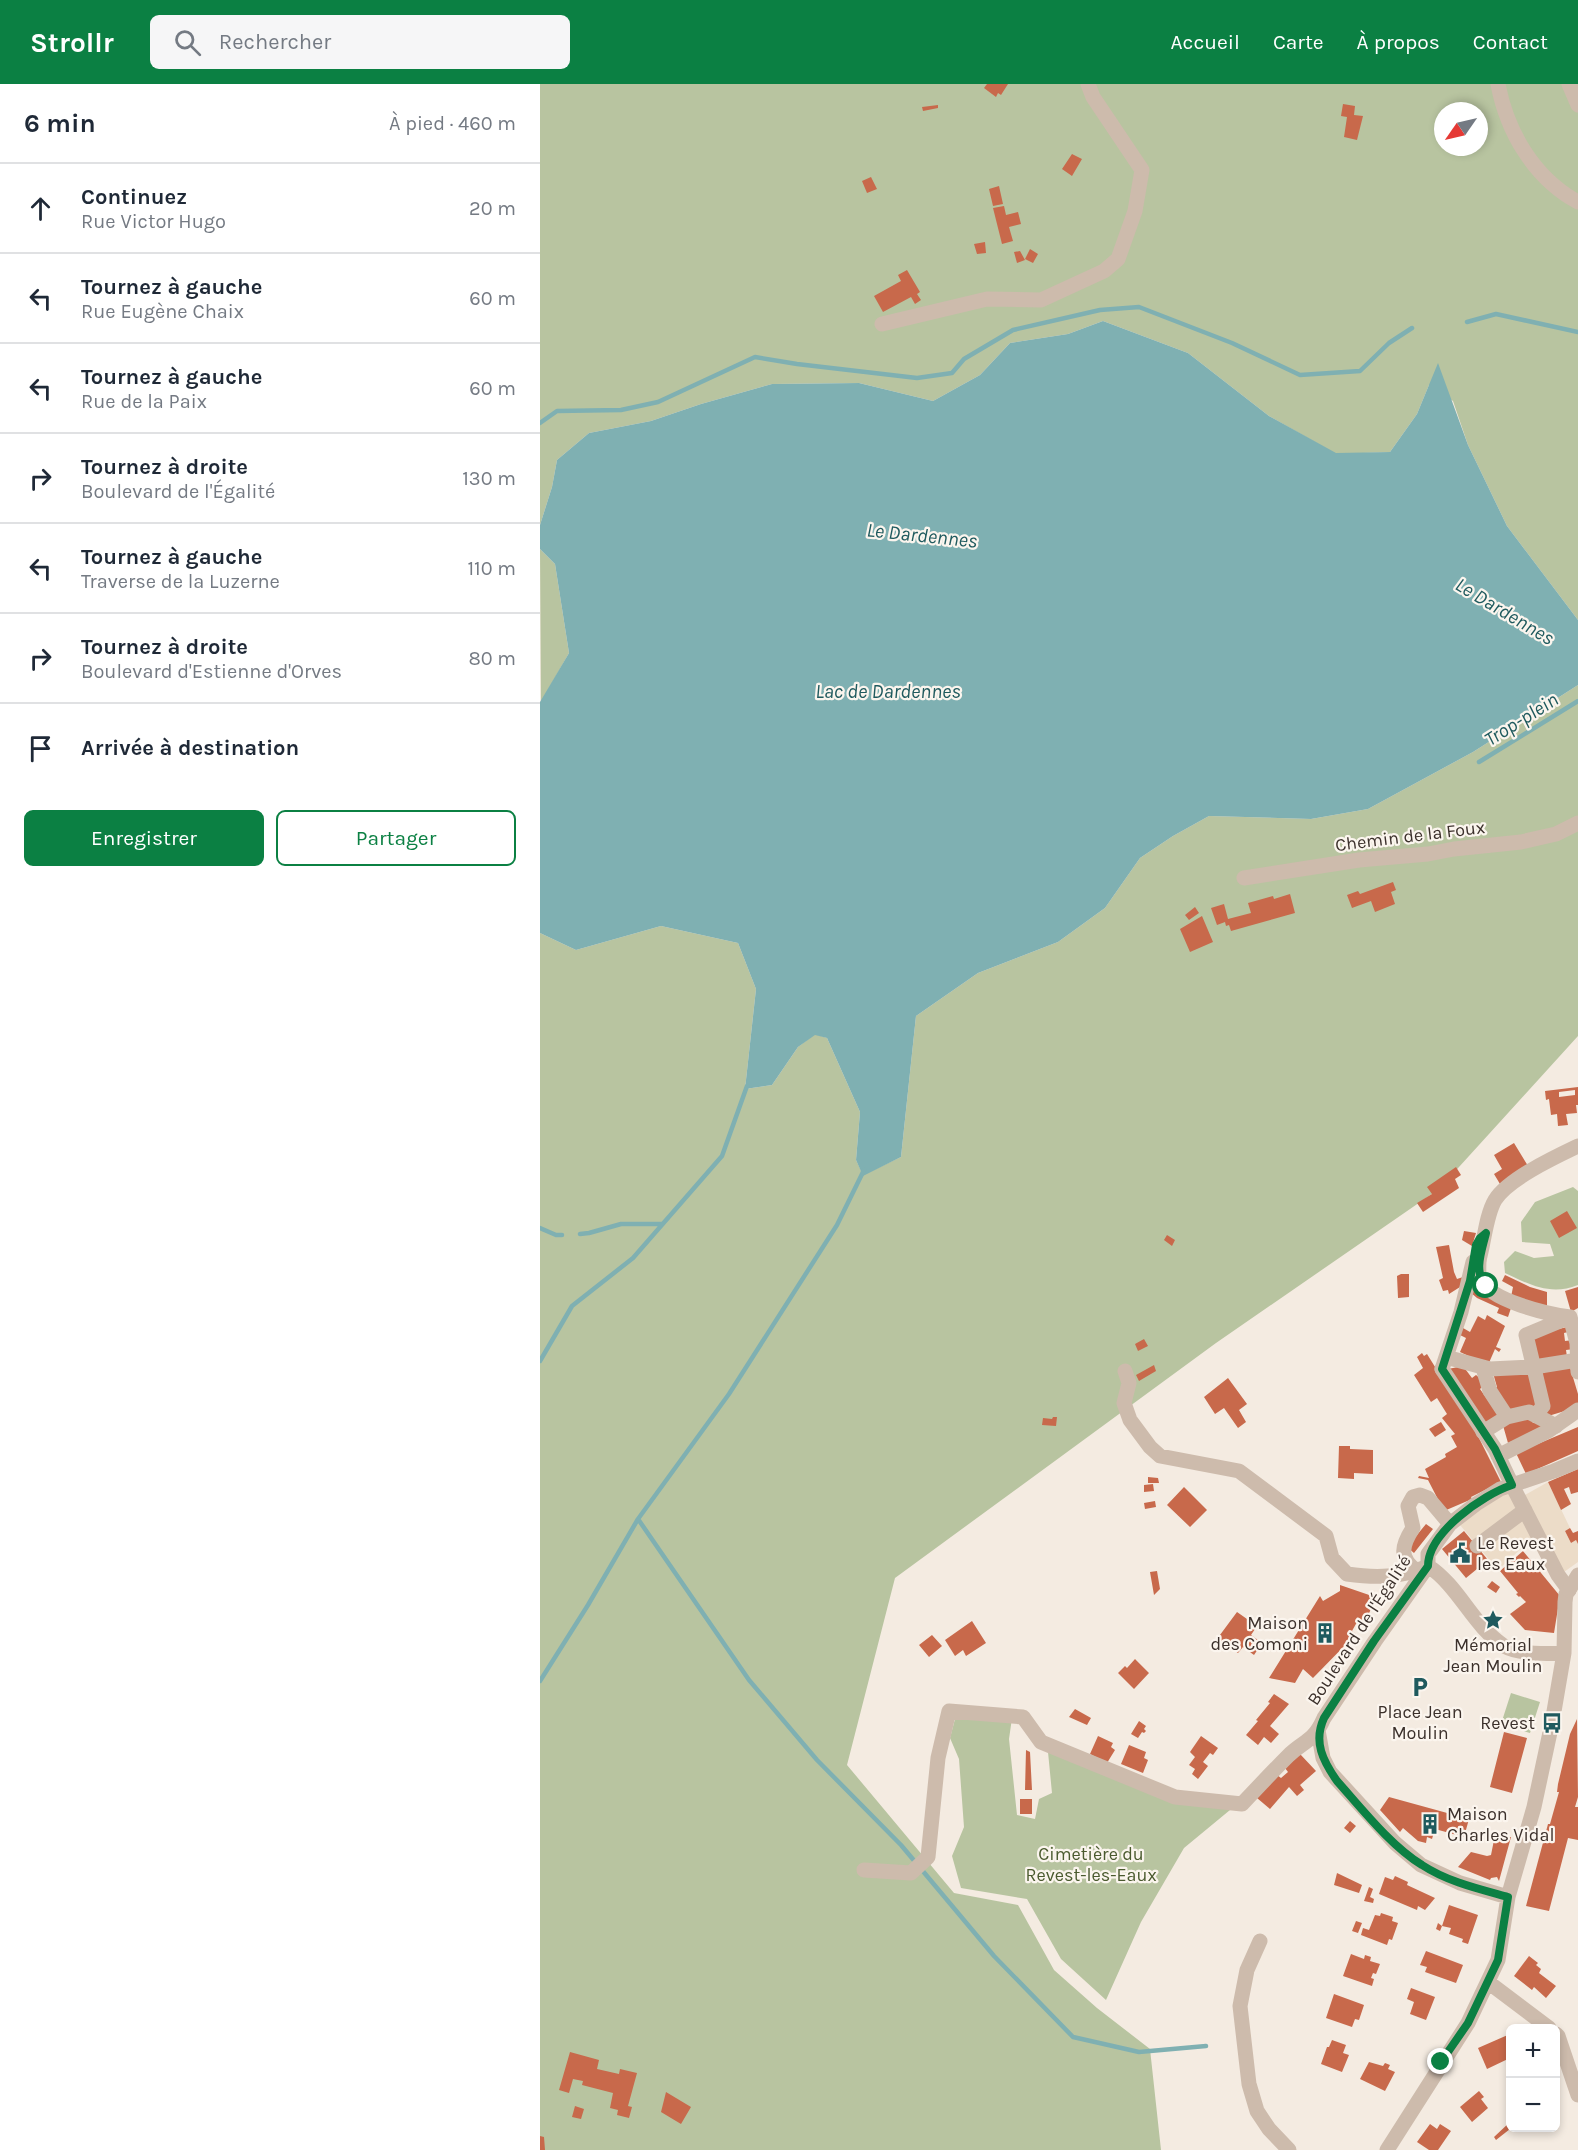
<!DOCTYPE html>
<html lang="fr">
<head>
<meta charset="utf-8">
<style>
	:root { --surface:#fff; --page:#f6f6f7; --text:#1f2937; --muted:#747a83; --line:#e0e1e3; --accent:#0b8043 }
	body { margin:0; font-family:Karla,sans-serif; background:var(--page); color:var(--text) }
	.controls { position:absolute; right:18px; bottom:18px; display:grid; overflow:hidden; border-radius:9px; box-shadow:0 3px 9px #0003 }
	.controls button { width:54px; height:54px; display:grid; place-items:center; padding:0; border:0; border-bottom:2px solid var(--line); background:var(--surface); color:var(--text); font:30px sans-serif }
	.compass { position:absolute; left:894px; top:18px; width:54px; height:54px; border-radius:50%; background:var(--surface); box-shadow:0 3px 9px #0003; rotate:236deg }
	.stop { position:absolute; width:18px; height:18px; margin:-14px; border:4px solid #0b8043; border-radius:50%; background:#fff }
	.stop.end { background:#0b8043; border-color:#fff; box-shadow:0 2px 6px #0008 }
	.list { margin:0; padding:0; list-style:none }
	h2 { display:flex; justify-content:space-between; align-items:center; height:78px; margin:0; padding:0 24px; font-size:26px }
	h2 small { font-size:20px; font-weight:400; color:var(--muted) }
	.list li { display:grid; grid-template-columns:39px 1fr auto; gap:18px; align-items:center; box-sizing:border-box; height:90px; padding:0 24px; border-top:2px solid var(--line) }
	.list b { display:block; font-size:22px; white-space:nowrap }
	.list p { margin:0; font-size:20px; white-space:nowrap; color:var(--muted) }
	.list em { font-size:20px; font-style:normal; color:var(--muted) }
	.actions { display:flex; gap:12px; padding:18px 24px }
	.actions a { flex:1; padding:14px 0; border:2px solid var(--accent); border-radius:9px; text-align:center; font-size:21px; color:var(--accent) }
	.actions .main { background:var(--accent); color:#fff }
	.icon { flex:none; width:33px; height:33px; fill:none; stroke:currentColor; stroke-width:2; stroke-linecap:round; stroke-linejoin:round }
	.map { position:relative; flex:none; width:1038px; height:2066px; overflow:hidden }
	header { display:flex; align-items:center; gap:36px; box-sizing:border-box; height:84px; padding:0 30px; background:var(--accent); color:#fff }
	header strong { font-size:28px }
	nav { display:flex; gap:33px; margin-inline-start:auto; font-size:21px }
	.search { width:420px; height:54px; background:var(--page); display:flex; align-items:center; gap:15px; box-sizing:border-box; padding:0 21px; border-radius:9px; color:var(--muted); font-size:22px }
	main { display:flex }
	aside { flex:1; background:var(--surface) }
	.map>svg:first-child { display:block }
	.green { fill:#b8c4a0; fill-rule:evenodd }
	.plaza { fill:#ecdcc8 }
	.water { fill:#7fb0b2 }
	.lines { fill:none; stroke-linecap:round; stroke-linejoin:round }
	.stream { stroke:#7fb0b2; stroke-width:4.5 }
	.building { fill:#c8694b; fill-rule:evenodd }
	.pedestrian { stroke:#cdbbac; stroke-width:15 }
	.minor { stroke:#cdbbac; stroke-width:15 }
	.tertiary { stroke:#cdbbac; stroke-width:15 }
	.route { stroke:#0b8043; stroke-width:8 }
	.labels { text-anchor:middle; stroke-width:4.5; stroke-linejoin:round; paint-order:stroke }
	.street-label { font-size:18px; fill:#3b302b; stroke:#fbf5ee }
	.poi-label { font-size:18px; fill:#3b302b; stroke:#fbf5ee; text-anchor:start }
	.park-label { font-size:18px; fill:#4a5a2e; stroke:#fbf5ee }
	.water-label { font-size:20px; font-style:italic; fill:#1f5a5e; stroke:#fbf5ee }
</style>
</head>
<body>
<header>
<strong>Strollr</strong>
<div class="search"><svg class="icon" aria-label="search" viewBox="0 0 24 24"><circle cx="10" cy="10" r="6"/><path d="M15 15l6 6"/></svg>Rechercher</div>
<nav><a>Accueil</a><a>Carte</a><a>À propos</a><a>Contact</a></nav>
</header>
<main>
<aside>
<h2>6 min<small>À pied · 460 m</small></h2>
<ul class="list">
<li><svg class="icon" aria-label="ahead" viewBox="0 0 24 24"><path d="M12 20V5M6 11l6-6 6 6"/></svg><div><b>Continuez</b><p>Rue Victor Hugo</p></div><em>20 m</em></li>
<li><svg class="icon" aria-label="left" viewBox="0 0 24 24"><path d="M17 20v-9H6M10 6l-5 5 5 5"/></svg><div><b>Tournez à gauche</b><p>Rue Eugène Chaix</p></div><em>60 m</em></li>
<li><svg class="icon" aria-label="left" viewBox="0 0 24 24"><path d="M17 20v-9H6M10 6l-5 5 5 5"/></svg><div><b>Tournez à gauche</b><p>Rue de la Paix</p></div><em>60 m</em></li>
<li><svg class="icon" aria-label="right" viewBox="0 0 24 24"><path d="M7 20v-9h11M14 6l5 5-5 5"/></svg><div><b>Tournez à droite</b><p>Boulevard de l'Égalité</p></div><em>130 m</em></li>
<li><svg class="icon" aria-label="left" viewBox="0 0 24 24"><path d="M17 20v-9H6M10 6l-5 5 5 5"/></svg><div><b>Tournez à gauche</b><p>Traverse de la Luzerne</p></div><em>110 m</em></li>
<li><svg class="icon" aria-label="right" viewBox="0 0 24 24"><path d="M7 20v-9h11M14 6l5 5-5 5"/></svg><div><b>Tournez à droite</b><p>Boulevard d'Estienne d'Orves</p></div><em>80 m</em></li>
<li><svg class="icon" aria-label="arrive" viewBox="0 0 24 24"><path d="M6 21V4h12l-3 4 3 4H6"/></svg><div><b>Arrivée à destination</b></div></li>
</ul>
<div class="actions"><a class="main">Enregistrer</a><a>Partager</a></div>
</aside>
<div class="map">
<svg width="1038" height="2066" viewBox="0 0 1038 2066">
	<rect width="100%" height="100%" fill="#f4ebe1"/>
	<path class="green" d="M0,0H1038V536L967,442L928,361L913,317L889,301L877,330L850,368L796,370L729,332L648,269L563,237L528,250L470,259L440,291L393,317L319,299L232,300L161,320L111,337L49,349L17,376L12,403L0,441ZM903,27H939V63H903Z
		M0,465L15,480L29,569L1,618Z
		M1038,601V952L899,1105L676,1259L355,1494L307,1681L414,1809L478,1821L514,1886L557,1924L610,1965L621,2066H0V849L36,866L121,842L198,859L216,905L205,1005L232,1001L258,963L275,950L287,954L320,1028L316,1076L323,1091L361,1073L376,932L438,889L518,858L565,824L600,774L633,752L669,732L771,735L828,725L933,668Z
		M1033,1103L1038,1107V1201C1011,1212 990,1201 965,1189L964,1178L975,1167L994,1174L1014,1172L1010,1160L982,1158L981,1138L995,1118Z
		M971,1609L1000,1618L990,1649L961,1640Z
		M419,1633L472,1634L469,1655L477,1731L495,1735L499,1715L512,1709L508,1668L690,1726L644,1764L601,1838L566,1916L521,1875L487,1815L421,1804L412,1772L424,1743L419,1675L410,1654L415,1635Z"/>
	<path class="plaza" d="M1008,1398L1030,1444L1025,1447L1031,1459L1036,1456L1038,1460V1478L1024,1488L983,1412Z
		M971,1407L997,1457L983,1463L958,1486L920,1441L947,1420Z"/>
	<path class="water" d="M563,237L648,269L729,332L796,369L850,368L877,330L898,279L928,361L967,442L1038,536V601L933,668L828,725L771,735L669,732L633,752L600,774L565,824L518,858L438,889L376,932L361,1073L323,1092L316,1076L320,1028L287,954L275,951L258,963L232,1001L205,1005L216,905L198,859L121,842L36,866L0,849V618L29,569L15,480L0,465V441L12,403L17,376L49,349L111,337L161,320L232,300L319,299L393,317L440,291L470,259L528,250Z"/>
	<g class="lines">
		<path class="stream" d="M927,238L956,230L1038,248
			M0,339L17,327L81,326L118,318L215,273L257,280L377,294L412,289L424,275L473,246L560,226L599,223L692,259L760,291L820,287L849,259L872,244
			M939,678L1038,617
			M0,1144L16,1151H22
			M40,1150L49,1149L81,1140H122
			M0,1277L32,1222L93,1174L182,1072L207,1002
			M98,1435L209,1596L277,1676L361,1761L454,1872L533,1953L599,1968L666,1962
			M0,1597L48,1521L98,1435L189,1310L297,1141L324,1086"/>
	</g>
	<path class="building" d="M447,0H468L461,11L458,9L456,13L444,4Z
		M803,20L815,22L814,31L823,32L817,56L804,53L807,33L801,32Z
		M398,21V24L383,27L382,23Z
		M532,70L542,75L532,92L522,85Z
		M331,93L337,105L327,109L322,97Z
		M459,102L463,120L453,122L449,105Z
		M464,122L466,131L478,128L481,140L469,143L473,157L462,160L453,124Z
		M445,158L446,169L437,170L434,160Z
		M490,165L498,170L493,179L485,175Z
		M480,167L485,176L477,179L474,168Z
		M367,186L380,208L377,210L381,216L375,220L371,213L343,228L334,212L361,197L358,191Z
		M853,798L856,806L851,808L855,820L835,828L831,817L812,824L807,811L818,807L820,810Z
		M750,810L755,829L691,847L689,841L686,842L685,838L677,841L671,824L684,820L688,835L711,829L708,819L733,812L734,815Z
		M655,823L659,829L649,836L645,831Z
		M662,832L673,858L650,868L640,845Z
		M1038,1003V1021H1036L1037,1029L1026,1030L1028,1041L1018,1042L1017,1030L1011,1031L1009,1015L1006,1016L1005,1007ZM1035,1006V1011L1019,1013V1008Z
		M974,1059L988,1082L960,1100L954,1090L962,1085L954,1071Z
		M916,1083L921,1091L915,1095L919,1104L883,1128L877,1119L892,1110L887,1103Z
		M1027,1127L1037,1144L1019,1154L1010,1137Z
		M924,1147L936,1149L932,1162L922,1156Z
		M627,1151L635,1156L632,1162L624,1156Z
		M909,1161L914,1188L917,1195L923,1193L920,1203L909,1210L908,1206L903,1207L899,1196L903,1194L896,1163Z
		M861,1190H869V1213L858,1214L857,1192Z
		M965,1191L990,1203L1007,1208V1227L971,1213L973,1203L962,1197Z
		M937,1197L972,1221L968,1233L957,1229L959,1224L937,1214L930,1208Z
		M1038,1203V1224L1031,1228L1025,1207Z
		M947,1231L965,1242L956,1263L961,1265L959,1268L955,1265L948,1281L920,1268L926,1254L920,1251L923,1244L930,1248L938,1232L945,1236Z
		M1027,1243L1028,1248L1024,1249L1025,1257L1033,1256L1034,1265L1026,1266L1027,1273L997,1278L989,1252Z
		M604,1255L608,1262L598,1267L595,1260Z
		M882,1269L884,1272L887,1270L938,1352L961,1398L931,1413L932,1415L904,1427L888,1396L878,1394L879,1392L889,1394L885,1385L906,1373L905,1370L917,1363L911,1352L915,1350L902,1334L907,1330L897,1314L891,1318L874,1291L883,1284L877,1273Z
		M1029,1280L1038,1310V1319L1028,1326L1005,1333L998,1286Z
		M614,1281L616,1287L599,1297L596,1291Z
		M923,1282L932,1294L936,1291L946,1299L940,1305L959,1332L946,1341L908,1285Z
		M987,1285L1000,1323L970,1328L954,1304L957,1303L953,1289Z
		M688,1294L707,1320L699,1326L706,1338L698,1344L684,1324L675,1330L664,1313Z
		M989,1331L993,1339L1000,1338L1003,1344L968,1359L962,1338Z
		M513,1333H517L516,1342L502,1341L503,1334L512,1335Z
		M901,1338L906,1346L895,1353L889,1345Z
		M1038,1343V1367L986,1390L976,1369Z
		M799,1362H810V1365L833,1366V1390L814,1389V1395L798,1394Z
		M1038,1385V1408L1031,1410L1029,1403L1024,1405L1031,1420L1021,1426L1008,1398Z
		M608,1393L618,1394L619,1399H608Z
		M613,1400L614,1407L604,1408V1401Z
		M644,1403L667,1426L650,1443L627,1421Z
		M615,1417L616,1423L605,1425L604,1419Z
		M886,1440L893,1445L874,1469L867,1463Z
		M1030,1444L1033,1449L1038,1447V1460L1036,1456L1031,1459L1025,1447Z
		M924,1447L948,1476L926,1494L902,1465Z
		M983,1467L1020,1512L1014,1549L985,1546L970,1530L986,1518L980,1512L979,1513L976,1510L978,1509L960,1487Z
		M617,1487L620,1505L614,1511L610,1488Z
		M952,1497L960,1503L956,1509L947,1503Z
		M800,1501L835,1513L825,1541L817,1538L812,1547L816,1550L773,1594L763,1585L755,1599L729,1594L780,1512L783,1517L800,1507Z
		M697,1528L717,1542L711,1551L722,1559L714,1571L703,1563L698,1569L677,1555Z
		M432,1537L446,1559L426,1572L423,1566L415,1572L405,1556Z
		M392,1551L402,1562L389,1573L379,1561Z
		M595,1575L609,1589L594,1605L578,1589L585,1582L587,1584Z
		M734,1610L749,1620L730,1642L739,1650L731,1659L724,1653L718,1661L706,1651L718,1637L716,1636L730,1619L728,1618Z
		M535,1625L551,1634L547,1641L529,1633Z
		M1037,1635L1038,1713L1035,1723H1038V1756L1028,1754L1009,1827L986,1822L1008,1740H1010L1019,1708H1017L1018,1700L1030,1650Z
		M599,1637L606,1642L604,1645L606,1647L604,1649L602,1648L598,1654L591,1650Z
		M964,1648L987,1654L972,1709L950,1703Z
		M558,1652L573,1659L571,1663L575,1666L567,1679L550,1670Z
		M661,1652L678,1664L673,1671L670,1669L663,1678L668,1682L658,1695L652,1690L655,1685L649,1681L655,1673L650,1668Z
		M589,1661L606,1668L604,1674L608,1676L603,1689L581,1680Z
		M486,1666L490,1668L492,1706H485Z
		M760,1670L776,1687L760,1701L764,1706L757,1712L749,1703L730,1725L717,1714L737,1691L741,1694L748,1688L745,1684Z
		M849,1713L929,1735L924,1753L895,1745L892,1755L887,1753L886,1759L878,1757L863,1744L860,1748L840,1726Z
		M480,1715H492V1730H480Z
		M810,1737L816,1742L810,1749L804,1744Z
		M971,1753L959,1797L957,1793L951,1794L950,1796L918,1783L931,1768L947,1772L951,1771L954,1756Z
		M797,1789L822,1801L819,1809L794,1801Z
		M855,1792L868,1798L867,1801L895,1814L885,1826L878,1822L877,1826L839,1810L845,1793L853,1796Z
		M829,1803L833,1805L830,1813L834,1815L833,1819L824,1817Z
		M909,1821L938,1831L928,1860L922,1858L923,1855L909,1850L911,1844L902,1842L900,1847L896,1845L898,1839L902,1842Z
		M841,1829L853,1833L852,1837L858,1839L852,1856L849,1855L847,1861L821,1851L823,1844L829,1846L835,1831L840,1832Z
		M816,1837L822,1839L818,1849L812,1847Z
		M886,1867L923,1881L916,1899L885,1888L887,1883L880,1881Z
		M811,1870L824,1875L825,1871L831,1873L830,1877L840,1880L836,1890L833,1889L831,1894L834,1895L832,1902L803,1892Z
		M989,1872L998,1879L996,1881L1001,1885L999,1889L1016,1902L1006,1914L994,1903L992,1906L974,1892Z
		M871,1904L895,1913L886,1936L870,1930L874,1918L867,1915Z
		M794,1910L824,1921L819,1936L815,1935L812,1943L786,1934Z
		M970,1950V1974L947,1985L938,1964Z
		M792,1956L806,1961L803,1969L809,1971L802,1988L781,1980L787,1963H789Z
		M30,1968L59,1976L57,1985L79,1990L80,1985L97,1989L88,2022L92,2023L89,2034L77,2031L78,2026L70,2024L73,2009L42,2001L43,1997L33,1995L29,2009L19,2006Z
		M829,1978L843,1982L845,1979L850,1981L848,1985L855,1988L845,2007L820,1995Z
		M939,2007L944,2013L941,2015L948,2024L932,2038L920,2023Z
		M126,2008L151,2023L141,2040L121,2028Z
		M35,2022L44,2025L41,2035L32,2033Z
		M970,2038V2045L956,2056L954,2053Z
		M890,2040L897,2045L900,2040L911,2047L898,2066H889L877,2058Z
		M0,2052L4,2053L5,2066H0Z"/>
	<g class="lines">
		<path class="pedestrian" d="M939,1176C939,1182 938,1189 940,1195C950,1217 1008,1230 1030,1233L1037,1259L1038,1288
			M906,1273L950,1285L994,1283L1038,1276
			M943,1284L950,1307L967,1333
			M902,1285L921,1228L933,1178
			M996,1331L1003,1322L986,1251L1027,1234
			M943,1348L967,1333L989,1328L1016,1342
			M972,1401L1018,1491L1029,1506
			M937,1462L985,1426"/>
		<path class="minor" d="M958,0C967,48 994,94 1038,118
			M342,240L447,215L501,216L564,187L578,175L595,127L602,86L553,13L548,0
			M704,794L819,776L888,770L914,765L981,758L1016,750L1038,739
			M939,1176C944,1159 946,1131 955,1116C968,1095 1015,1073 1038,1062
			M902,1285L955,1365L972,1401
			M585,1287L589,1299L584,1319L590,1336L610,1363L620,1372L699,1387L786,1452L792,1474L807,1490C835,1494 861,1494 888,1482
			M958,1372L1008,1347L1038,1326
			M888,1482C919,1502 933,1542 964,1562C980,1571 1007,1570 1024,1569
			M877,1487C858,1474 862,1461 873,1444L868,1422L873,1413L880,1411L888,1414L910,1440
			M778,1646L783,1674L790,1688L855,1759L881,1781L920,1799L968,1813
			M324,1786L371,1789L388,1773L398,1674L409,1627L483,1633L501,1658L635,1713L702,1720C717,1704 733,1687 748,1672C764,1656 773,1659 784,1634L835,1557L888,1482V1470L910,1440L936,1420L960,1405L1014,1387L1038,1377
			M720,1857L707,1886L700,1922L709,2000L717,2027L729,2045L749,2066
			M948,1898L1009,1944
			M1016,1950L1018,1952L1038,2011
			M847,2066L928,1939L958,1876L968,1813L994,1723L1012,1639L1024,1569L1025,1518L1026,1510L1029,1506"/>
		<path class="tertiary" d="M1029,0L1038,21
			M1029,1506L1038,1491"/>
	</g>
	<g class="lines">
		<path class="route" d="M901,1978L928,1939L958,1876L968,1813C939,1805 908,1798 882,1781C851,1762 822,1725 797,1697C783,1677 773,1658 784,1634L834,1557L888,1482C888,1449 942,1411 972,1401L955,1365L902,1285L930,1197L936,1161L940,1154L946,1149C942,1166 933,1188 946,1202"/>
	</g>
	<defs>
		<g id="civic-bare" transform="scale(1.62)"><path d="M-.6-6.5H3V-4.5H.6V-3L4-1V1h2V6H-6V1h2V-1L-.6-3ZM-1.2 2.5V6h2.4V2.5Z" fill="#1f5a5e" stroke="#fbf5ee" stroke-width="2.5" paint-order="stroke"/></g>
		<g id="sight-bare" transform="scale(1.62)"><path d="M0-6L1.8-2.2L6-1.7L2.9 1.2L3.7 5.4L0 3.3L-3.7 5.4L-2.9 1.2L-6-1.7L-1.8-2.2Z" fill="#1f5a5e" stroke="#fbf5ee" stroke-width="2.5" paint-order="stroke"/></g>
		<g id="building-bare" transform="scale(1.62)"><path d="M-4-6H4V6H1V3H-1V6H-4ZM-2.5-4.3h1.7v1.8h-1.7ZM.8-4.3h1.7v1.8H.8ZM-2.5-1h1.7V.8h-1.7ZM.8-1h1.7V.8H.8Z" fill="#1f5a5e" stroke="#fbf5ee" stroke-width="2.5" paint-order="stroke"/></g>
		<g id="parking-bare" transform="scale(1.62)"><path d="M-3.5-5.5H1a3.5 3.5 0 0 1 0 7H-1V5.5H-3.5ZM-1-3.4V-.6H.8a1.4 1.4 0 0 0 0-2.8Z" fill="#1f5a5e" stroke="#fbf5ee" stroke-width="2.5" paint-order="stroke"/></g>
		<g id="bus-bare" transform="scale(1.62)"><path d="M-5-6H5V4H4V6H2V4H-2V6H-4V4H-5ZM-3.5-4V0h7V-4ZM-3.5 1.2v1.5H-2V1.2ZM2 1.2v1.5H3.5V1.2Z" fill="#1f5a5e" stroke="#fbf5ee" stroke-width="2.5" paint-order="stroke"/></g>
	</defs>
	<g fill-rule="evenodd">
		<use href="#civic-bare" x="920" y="1469"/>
		<use href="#sight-bare" x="953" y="1536"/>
		<use href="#building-bare" x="785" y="1549"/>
		<use href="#parking-bare" x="880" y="1603"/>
		<use href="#bus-bare" x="1012" y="1639"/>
		<use href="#building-bare" x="890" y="1740"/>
	</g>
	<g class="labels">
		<g class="street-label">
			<text transform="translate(870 752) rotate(-7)" y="6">Chemin de la Foux</text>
			<text transform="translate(819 1546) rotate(-57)" y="6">Boulevard de l'Égalité</text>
		</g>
		<g class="poi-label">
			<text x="937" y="1465">Le Revest<tspan x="937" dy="21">les Eaux</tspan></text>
			<text x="768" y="1545" text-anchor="end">Maison<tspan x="768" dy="21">des Comoni</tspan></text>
			<text x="953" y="1567" text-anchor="middle">Mémorial<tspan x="953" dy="21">Jean Moulin</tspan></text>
			<text x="880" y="1634" text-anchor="middle">Place Jean<tspan x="880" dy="21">Moulin</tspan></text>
			<text x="995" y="1645" text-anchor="end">Revest</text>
			<text x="907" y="1736">Maison<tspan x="907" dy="21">Charles Vidal</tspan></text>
		</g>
		<g class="park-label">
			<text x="551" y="1776">Cimetière du<tspan x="551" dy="21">Revest-les-Eaux</tspan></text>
		</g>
		<g class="water-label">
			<text transform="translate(382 451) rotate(6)" y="7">Le Dardennes</text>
			<text transform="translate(965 527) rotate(31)" y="7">Le Dardennes</text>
			<text x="348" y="614">Lac de Dardennes</text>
			<text transform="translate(981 635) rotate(-32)" y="7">Trop-plein</text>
		</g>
	</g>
</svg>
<div class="controls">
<button>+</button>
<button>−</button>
</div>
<svg class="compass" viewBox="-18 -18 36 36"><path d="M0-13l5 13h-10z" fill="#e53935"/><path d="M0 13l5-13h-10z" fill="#747a83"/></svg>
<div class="stop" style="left:946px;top:1202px"></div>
<div class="stop end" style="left:901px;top:1978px"></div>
</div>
</main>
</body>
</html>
